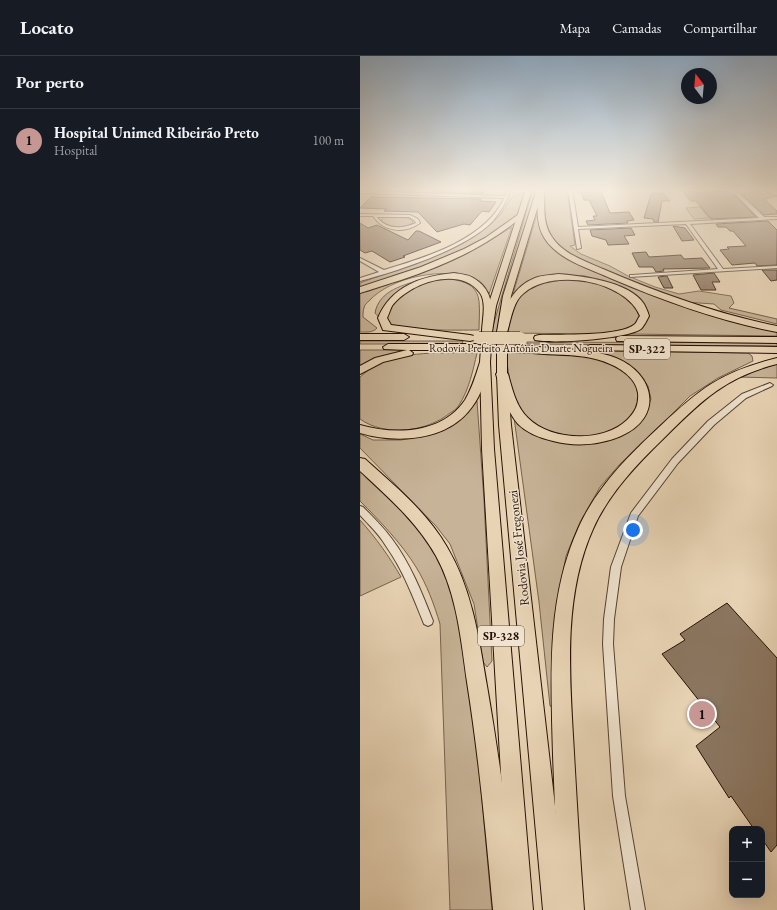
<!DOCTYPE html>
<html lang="pt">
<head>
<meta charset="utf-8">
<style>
	:root { --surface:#171b24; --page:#242831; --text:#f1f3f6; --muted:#9ea1a6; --line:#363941; --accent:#c59692 }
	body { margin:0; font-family:"EB Garamond",serif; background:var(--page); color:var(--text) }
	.controls { position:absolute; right:12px; bottom:12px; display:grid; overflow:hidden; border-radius:8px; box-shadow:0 4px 16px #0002 }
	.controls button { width:36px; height:36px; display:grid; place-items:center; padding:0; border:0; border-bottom:1px solid var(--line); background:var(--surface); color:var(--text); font:20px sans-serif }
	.compass { position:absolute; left:321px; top:12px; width:36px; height:36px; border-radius:50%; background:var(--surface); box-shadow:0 4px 16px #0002; rotate:344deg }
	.you { position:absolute; left:273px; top:474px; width:14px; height:14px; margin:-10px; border:3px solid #fff; border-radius:50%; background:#1a73e8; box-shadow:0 0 0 6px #1a73e833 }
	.badge { display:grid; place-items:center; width:26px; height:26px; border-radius:50%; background:var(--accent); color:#111; font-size:13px; font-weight:700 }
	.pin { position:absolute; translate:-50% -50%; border:2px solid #fff; box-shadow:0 1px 4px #0006 }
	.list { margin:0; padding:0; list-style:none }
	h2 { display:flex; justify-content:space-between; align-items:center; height:52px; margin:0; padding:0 16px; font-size:17px }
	h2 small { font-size:13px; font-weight:400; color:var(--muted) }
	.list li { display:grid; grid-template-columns:26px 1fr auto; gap:12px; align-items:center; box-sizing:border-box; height:64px; padding:0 16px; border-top:1px solid var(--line) }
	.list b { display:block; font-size:15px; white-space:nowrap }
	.list p { margin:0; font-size:13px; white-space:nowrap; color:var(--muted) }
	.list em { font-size:13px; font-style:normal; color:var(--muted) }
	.map { position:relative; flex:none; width:417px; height:854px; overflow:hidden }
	header { display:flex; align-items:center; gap:24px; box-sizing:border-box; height:56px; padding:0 20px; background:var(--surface); border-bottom:1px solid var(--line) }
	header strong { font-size:19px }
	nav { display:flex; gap:22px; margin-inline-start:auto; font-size:14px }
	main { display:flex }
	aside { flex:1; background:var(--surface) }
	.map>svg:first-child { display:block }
	.green { fill:#c7b397; stroke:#76624e }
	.building { fill:#8b7660; stroke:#261004 }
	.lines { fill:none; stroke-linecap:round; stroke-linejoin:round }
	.minor-casing { stroke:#564130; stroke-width:2 }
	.trunk-casing { stroke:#261004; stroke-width:2 }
	.motorway-casing { stroke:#261004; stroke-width:2 }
	.minor { fill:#f0e3cf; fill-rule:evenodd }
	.trunk { fill:#e8d4b5; fill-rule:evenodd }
	.motorway { fill:#e8d4b5; fill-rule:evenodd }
	.motorway-bridge-casing { stroke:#261004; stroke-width:13; stroke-linecap:butt }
	.motorway-bridge { stroke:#e8d4b5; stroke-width:12 }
	.labels { text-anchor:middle; stroke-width:3; stroke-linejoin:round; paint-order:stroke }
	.far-street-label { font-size:11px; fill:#261004; stroke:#f0e3cf }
	.shield { fill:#f0e3cf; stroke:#634f41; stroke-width:1 }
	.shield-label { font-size:12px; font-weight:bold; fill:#261004 }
	.street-label { font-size:13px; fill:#261004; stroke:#f0e3cf }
</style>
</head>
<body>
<header>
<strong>Locato</strong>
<nav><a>Mapa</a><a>Camadas</a><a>Compartilhar</a></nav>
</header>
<main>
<aside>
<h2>Por perto<small></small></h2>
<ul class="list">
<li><span class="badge">1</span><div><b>Hospital Unimed Ribeirão Preto</b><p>Hospital</p></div><em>100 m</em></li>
</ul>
</aside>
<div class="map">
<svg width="417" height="854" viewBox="0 0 417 854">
	<rect width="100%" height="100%" fill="#e8d4b5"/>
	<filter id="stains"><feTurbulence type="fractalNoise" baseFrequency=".005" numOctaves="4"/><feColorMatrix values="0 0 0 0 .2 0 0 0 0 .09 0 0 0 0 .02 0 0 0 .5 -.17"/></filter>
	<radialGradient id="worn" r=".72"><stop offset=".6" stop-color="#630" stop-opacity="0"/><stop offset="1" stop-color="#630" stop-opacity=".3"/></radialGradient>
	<path class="green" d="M173,133H178L145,232L137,277H131Z
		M185,133H207L215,189L210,190L221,198L250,210L268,220L295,231L319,238L339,235L371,240L374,247L369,252L417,263V268L361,254L354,248L324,246L221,205L202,194L189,179L183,158Z
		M156,138H166L159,160L114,189L78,206L0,233V227L74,200L107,184L131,168L140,159L151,142Z
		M340,151L349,162L334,163L326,152Z
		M178,155L180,171L208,201L373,265L417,276V280L269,278C280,274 290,269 287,256L244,226L225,220L202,219L160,232L153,238Z
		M24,161L47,162L52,164L53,167C44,173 28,172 21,164Z
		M152,171L129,238C126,232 122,225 115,223C86,210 30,221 9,245C7,247 4,249 4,252C3,254 3,258 3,261L17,272C13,277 6,276 0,276V236C53,217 104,201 152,171Z
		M63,223C82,223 116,219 119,245C120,255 119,265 119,274C98,274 37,276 22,264C19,262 17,259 15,257C19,234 44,229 63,223Z
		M194,223L222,224L241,229L270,243L277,249L281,261L279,266L265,273L238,278L148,277C151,261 152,241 167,232C175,227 186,226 194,223Z
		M0,285H103L102,288H0Z
		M167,286L417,287V290L167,288Z
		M0,294H41L43,295L0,312Z
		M244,295L388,297L392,300L393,305L358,322L330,340L311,359L260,408L240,431L220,466L206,500L197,551L195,653L190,650L179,546L153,354L157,362L217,386L273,372L286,357L291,343L288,330L279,318L265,306L241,297Z
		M117,297C113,314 109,334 99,349C97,353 93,355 90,357C67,376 25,381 0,363V321C4,318 8,314 12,311C40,294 86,297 117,297Z
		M146,297L200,298L237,302L259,311L276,326L281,344C277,350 273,364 267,368C242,384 209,385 182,373C179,371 174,370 171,368C151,351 149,321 146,297Z
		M417,308V322L377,321L396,314Z
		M117,345L124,444L132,605L127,611L123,606L114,548L90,488L76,470L0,392V378L13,384H41L62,380Z
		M0,412L62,474L95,535L113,646L132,854H90L80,568C74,548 67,529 56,511C42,488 19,464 0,445Z
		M0,464C16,482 29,500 41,521L0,540Z"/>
	<path class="building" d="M73,133H126L123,138L73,136Z
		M240,133L250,157L269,156L274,164L267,165L268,167L228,169L226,165L235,164L233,160H237L229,144H224L221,136L227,133Z
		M401,134L417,140L404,143L417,155V158L404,159L383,139Z
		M336,135L337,137L367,135L372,140L374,139L396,161L351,163L336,145H331L323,136Z
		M303,137L310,145H302L298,166H294L293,163L284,162L291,138Z
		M11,141L121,143L120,145L136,146L129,156L122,155L110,169L104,168L77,176L58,156L24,155L27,153L0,152Z
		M408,165L417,174V209L397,210L395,207L372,209L360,194L369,193L367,191L386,190L373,175H370L366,171H358L356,168Z
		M0,167L8,172L17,169L48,184L56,175H59L81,186L43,200L45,201L30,206L12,195L5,197L0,194Z
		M313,170L325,172L334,184L322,185Z
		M271,172L275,179L264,180L269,188L248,189L246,184L232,180L230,174Z
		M286,196L289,201L321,199L324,203L342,202L350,212L303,213L304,215L296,216L293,211H279L272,197Z
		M402,214H417V224L411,225Z
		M354,217L360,226H352L356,234H341L333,219Z
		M307,220L313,232H304L298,221Z
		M367,547L417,602V789L411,796L402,783V773H394L371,740L369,742L336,690L360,671L302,598L325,584L320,578Z"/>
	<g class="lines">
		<g class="minor-casing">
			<path id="minor" d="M147,133H151C147,145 141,155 133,165C106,193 38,215 0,225V222L19,216L0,205V202L24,214C63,202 126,184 144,142L0,137V135L145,140Z
				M208,133H212L218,171L399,162L370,133H374L378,137L388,133H394L380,138L404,161H417V163L330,168L363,213L417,210V212L270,221V219H272L358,213L326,168L218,173L221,192L217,193Z
				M293,133H321L319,134Z
				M0,158L50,159L58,163L60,167C45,178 23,176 13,160H0ZM17,161H49L55,165L56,167C43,173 26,174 17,161Z
				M410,327L413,329L412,330L386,342L354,369L318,407L278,460L261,511L254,563L253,588L265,740L285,854H271L253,740L243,588L244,563L251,511L271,457L312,403L348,365L382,338Z
				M0,450L3,451C13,461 23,471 32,483C50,507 62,537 73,565L72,568L68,570L64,568C53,541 43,514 26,490C19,478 9,469 0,459Z"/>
		</g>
		<g class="trunk-casing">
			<path id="trunk" d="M166,133H172L136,250L132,276L130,306L134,393L173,854H149L122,393L120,306L122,276L128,250Z
				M177,133H183L151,240L147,276V318L151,369L207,854H183L139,369L137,318V276L143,240Z"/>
		</g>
		<g class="motorway-casing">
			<path id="motorway" d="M178,133H184C185,149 182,167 192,181C203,198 225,205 243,213C299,237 357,258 417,270V276C359,265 304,245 250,222C228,212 199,204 185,183C175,168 178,150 178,133Z
				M162,156L164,157V159C128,190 86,209 41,224C27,228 14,233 0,237V231L61,211L104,193L125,182Z
				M94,217C101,218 110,219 115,223C135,236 132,255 132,276L131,278L127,279L122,276C122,265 127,247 120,237C100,209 49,227 32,250C30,254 29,258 27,262L31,269L110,279L114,280L115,282L114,284L110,285L23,274L18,262C31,230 62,220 94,217Z
				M199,218C223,220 270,226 284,248C286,252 288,256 289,260C287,264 284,270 281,273C266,283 193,288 175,284L174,282L175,280L179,279C199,278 261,281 275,268C277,266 278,262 280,260C265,224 193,212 164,237C153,245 151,264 147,276L142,279L138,278L137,276C145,254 150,232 175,222C182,219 192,219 199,218Z
				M0,278H44L49,281L44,284H0Z
				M261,280L417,281V287L257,285L256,283L257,281Z
				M28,288H117L122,291L117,294H49L53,297L52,299L23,306L0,318V310L15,302L47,294L24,293L23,291Z
				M157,289C187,293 228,291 256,302C295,318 304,361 261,380C240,389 215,391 193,385C180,382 167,377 158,368C146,354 141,335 136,318L138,316H146L148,318C152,332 156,351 168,362C191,385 243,387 267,364C275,356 279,349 278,337C276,323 262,313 250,308C220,294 184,302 153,294L152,292Z
				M230,289L417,291V297L226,294L225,292Z
				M417,302V308C366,321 342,344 306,380C278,407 249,437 233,473C202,542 210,624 214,697C217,750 220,802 224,854H198C197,802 195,751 193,699C191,623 186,544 218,473C235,434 265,403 295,375C337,335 359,316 417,302Z
				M125,303L130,306C126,322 122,338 112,351C88,385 37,388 0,377V369C35,379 82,378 105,344C112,332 116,319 120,306Z
				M0,402L5,403C35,430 67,456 87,491C112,533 119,582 127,630C140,704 149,779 159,854H133C126,778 119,702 107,626C101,584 97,538 76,500C57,466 28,441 0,415Z"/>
		</g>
		<use href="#minor" class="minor"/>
		<use href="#trunk" class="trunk"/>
		<use href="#motorway" class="motorway"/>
		<g class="motorway-bridge-casing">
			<path id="motorway-bridge" d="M119,282H160"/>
		</g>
		<use href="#motorway-bridge" class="motorway-bridge"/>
	</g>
	<linearGradient id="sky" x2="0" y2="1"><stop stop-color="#8da6bc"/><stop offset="0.53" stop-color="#f5ecde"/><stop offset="1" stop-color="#f5ecde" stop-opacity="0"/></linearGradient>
	<rect width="417" height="253" fill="url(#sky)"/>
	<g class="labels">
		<g class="far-street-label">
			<text x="161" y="296">Rodovia Prefeito Antônio Duarte Nogueira</text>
		</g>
		<g class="shield">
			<rect x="264" y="283" width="46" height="20" rx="3"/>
			<rect x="118" y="570" width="46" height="20" rx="3"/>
		</g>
		<g class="shield-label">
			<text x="287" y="297">SP-322</text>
			<text x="141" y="584">SP-328</text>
		</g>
		<g class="street-label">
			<text transform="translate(158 492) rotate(-96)" y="5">Rodovia José Fregonezi</text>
		</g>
	</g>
	<rect width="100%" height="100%" filter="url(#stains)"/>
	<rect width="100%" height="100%" fill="url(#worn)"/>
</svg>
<div class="controls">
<button>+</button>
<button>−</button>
</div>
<svg class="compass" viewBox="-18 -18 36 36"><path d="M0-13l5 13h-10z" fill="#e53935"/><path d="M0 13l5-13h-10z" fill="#9ea1a6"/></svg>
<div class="you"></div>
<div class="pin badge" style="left:342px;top:658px">1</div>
</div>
</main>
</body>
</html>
